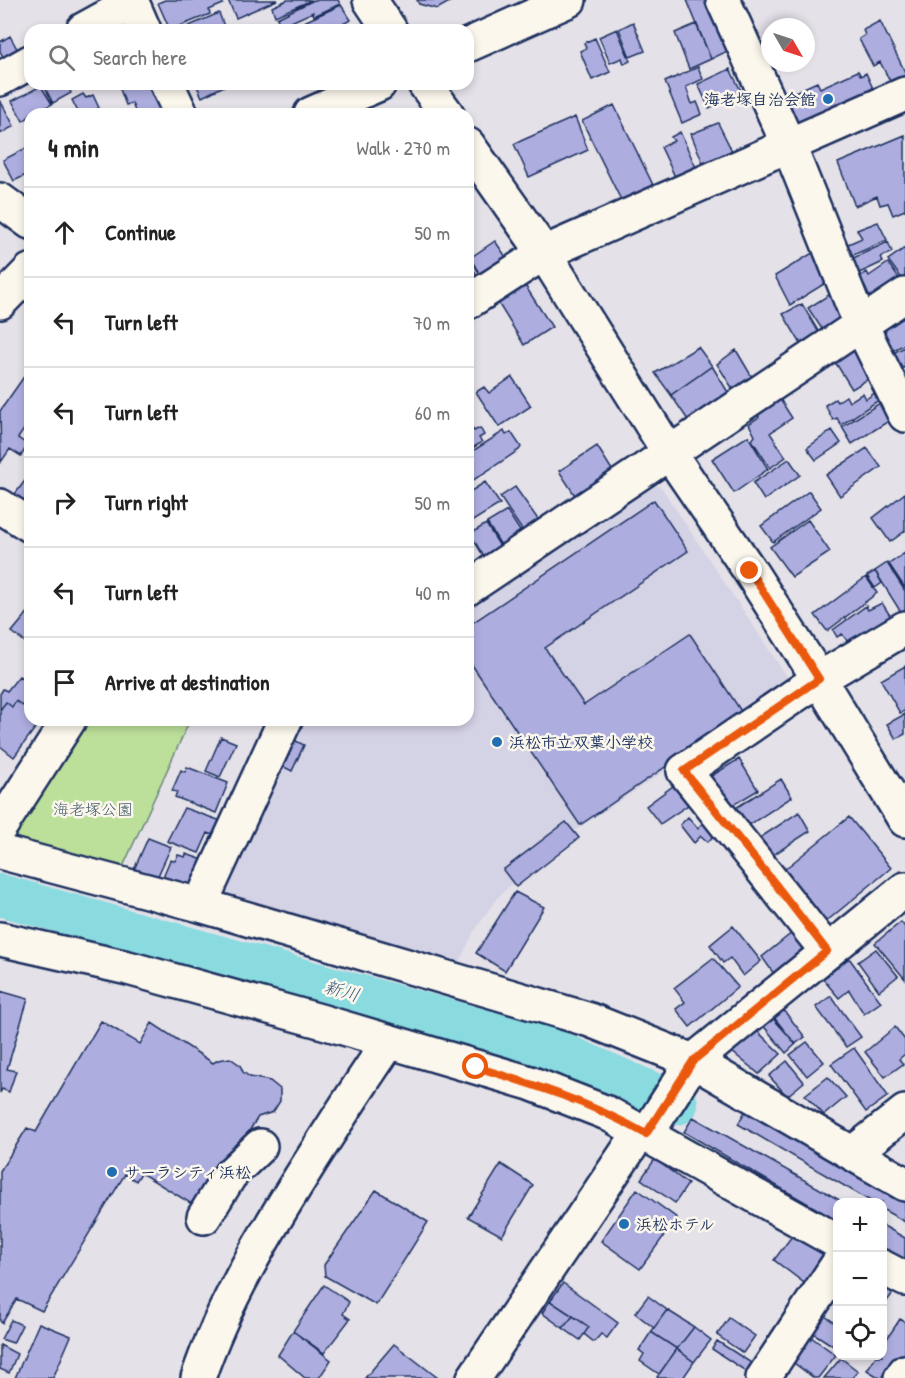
<!DOCTYPE html>
<html lang="en">
<head>
<meta charset="utf-8">
<style>
	:root { --surface:#fff; --page:#f6f6f6; --text:#222; --muted:#767676; --line:#e0e0e0 }
	body { margin:0; font-family:"Patrick Hand","Klee One",sans-serif; background:var(--page); color:var(--text) }
	.controls { position:absolute; right:18px; bottom:18px; display:grid; overflow:hidden; border-radius:12px; box-shadow:0 3px 9px #0003 }
	.controls button { width:54px; height:54px; display:grid; place-items:center; padding:0; border:0; border-bottom:2px solid var(--line); background:var(--surface); color:var(--text); font:30px sans-serif }
	.compass { position:absolute; left:761px; top:18px; width:54px; height:54px; border-radius:50%; background:var(--surface); box-shadow:0 3px 9px #0003; rotate:129deg }
	.stop { position:absolute; width:18px; height:18px; margin:-14px; border:4px solid #ea580c; border-radius:50%; background:#fff }
	.stop.end { background:#ea580c; border-color:#fff; box-shadow:0 2px 6px #0008 }
	.list { margin:0; padding:0; list-style:none }
	h2 { display:flex; justify-content:space-between; align-items:center; height:78px; margin:0; padding:0 24px; font-size:26px }
	h2 small { font-size:20px; font-weight:400; color:var(--muted) }
	.list li { display:grid; grid-template-columns:39px 1fr auto; gap:18px; align-items:center; box-sizing:border-box; height:90px; padding:0 24px; border-top:2px solid var(--line) }
	.list b { display:block; font-size:22px; white-space:nowrap }
	.list em { font-size:20px; font-style:normal; color:var(--muted) }
	.icon { flex:none; width:33px; height:33px; fill:none; stroke:currentColor; stroke-width:2; stroke-linecap:round; stroke-linejoin:round }
	.map { position:relative; flex:none; width:905px; height:1378px; overflow:hidden }
	.search { position:absolute; background:var(--surface); box-shadow:0 3px 9px #0003; left:24px; top:24px; width:450px; height:66px; display:flex; align-items:center; gap:15px; box-sizing:border-box; padding:0 21px; border-radius:18px; color:var(--muted); font-size:22px }
	.panel { position:absolute; background:var(--surface); box-shadow:0 3px 9px #0003; left:24px; top:108px; width:450px; height:618px; border-radius:18px }
	.map>svg:first-child { display:block }
	.built { fill:#d4d2e5 }
	.green { fill:#bce09a; stroke:#6c887c; stroke-width:1.5 }
	.lines { fill:none; stroke-linecap:round; stroke-linejoin:round }
	.river { stroke:#89dbe0; stroke-width:42 }
	.building { fill:#adaedf; stroke:#1b2f5e; stroke-width:1.5 }
	.minor-casing { stroke:#1b2f5e; stroke-width:38 }
	.minor { stroke:#fbf7ec; stroke-width:33 }
	.route { stroke:#ea580c; stroke-width:8 }
	.poi-dot { fill:#1f6fb2; stroke:#fbf7ec; stroke-width:2 }
	.labels { text-anchor:middle; stroke-width:5; stroke-linejoin:round; paint-order:stroke }
	.poi-label { font-size:16px; font-weight:bold; fill:#1b2f5e; stroke:#fbf7ec; text-anchor:start }
	.park-label { font-size:16px; fill:#435b6d; stroke:#fbf7ec }
	.water-label { font-size:18px; font-style:italic; fill:#365a7e; stroke:#fbf7ec }
</style>
</head>
<body>
<div class="map">
<svg width="905" height="1378" viewBox="0 0 905 1378">
	<rect width="100%" height="100%" fill="#e4e1e8"/>
	<filter id="ink" filterUnits="userSpaceOnUse"><feTurbulence type="fractalNoise" baseFrequency=".0167" numOctaves="2"/><feDisplacementMap in="SourceGraphic" scale="12" xChannelSelector="R" yChannelSelector="G"/><feConvolveMatrix kernelMatrix="1 2 1 2 8 2 1 2 1" color-interpolation-filters="sRGB"/></filter>
	<g filter="url(#ink)">
		<path class="built" d="M643,481L661,487L793,686L580,827L524,872L497,898L473,933L456,969L227,906L217,884L292,720H468V597Z"/>
		<path class="green" d="M87,720H190L121,871L12,842Z"/>
		<g class="lines">
			<path class="river" d="M0,895L554,1050L677,1104"/>
		</g>
		<path class="building" d="M165,0H222L223,4L209,10L210,14L170,30L158,3Z
			M228,0H277L236,18Z
			M287,0H312L275,16L272,7Z
			M314,0H338L340,4L314,16L313,12L280,27L277,18Z
			M417,0H453L437,9L419,4Z
			M687,0H709L732,49L711,59Z
			M341,5L351,20L330,30H293V27Z
			M219,13L224,26L215,30L182,29Z
			M880,21L905,72V76L891,83L880,62L873,66L859,39L865,35L863,30Z
			M633,22L645,51L630,57L619,29Z
			M696,24L711,59L689,69L675,33Z
			M617,29L630,61L624,64L622,58L610,63L599,37Z
			M10,36L21,56L7,64L0,51V42Z
			M595,38L610,72L592,80L580,51L586,48L584,43Z
			M698,67L703,79L686,87L692,104L697,102L702,114L682,123L665,82Z
			M730,69L742,93L709,108L698,84Z
			M858,71L861,76L866,73L875,93L801,131L786,96L817,82L820,88Z
			M43,84H67L71,93L53,103Z
			M118,84H160L172,114H136L132,103L126,105Z
			M196,84H228L202,97Z
			M41,86L52,104L34,114H30V116L23,121L12,101Z
			M83,94L86,98L93,95L99,108L93,112L95,114H79L72,100Z
			M0,100L14,126L0,134Z
			M614,105L654,187L622,202L582,121Z
			M575,117L588,150L529,177L514,144Z
			M718,123L734,155L705,168L691,134Z
			M680,132L699,174L678,183L661,147L674,141L671,137Z
			M905,135V210L893,215L888,203L880,205L877,196L855,206L838,163Z
			M30,146V173L14,181L3,160Z
			M878,222L887,240L851,256L846,245L862,238L857,230Z
			M495,241L506,257L505,268L484,281L470,258Z
			M888,242L892,252L881,257L883,262L855,275L849,260Z
			M905,248V283L888,260Z
			M814,252L829,281L790,305L775,276Z
			M468,261L483,284L468,293Z
			M888,263L905,287L878,308L857,279L867,272L869,276Z
			M516,285L526,287L552,327L524,345L495,298Z
			M832,293L849,320L826,335L808,308Z
			M802,304L821,336L804,349L783,314Z
			M903,317L905,321V344L892,351L885,337L886,326Z
			M855,345L873,376L852,389L832,357Z
			M698,347L712,366L671,395L655,373Z
			M905,347V367L899,370L891,354Z
			M736,350L755,382L736,394L717,364Z
			M712,366L731,397L690,423L671,395Z
			M30,368V421L18,438L28,445L21,456L10,449L1,462L0,411Z
			M512,377L531,406L499,427L476,392L484,387L489,393Z
			M879,390L882,398L841,425L837,418L833,420L825,405L835,399L837,402L846,396L849,402L863,393L866,399Z
			M778,396L792,418L770,433L786,457L770,468L752,440L755,436L749,424L759,417L758,414L771,406L769,402Z
			M883,401L892,419L852,444L842,427Z
			M468,421L474,431L480,428L484,435L479,438L482,442L468,451Z
			M832,430L841,443L816,460L807,448Z
			M504,431L506,435L511,432L521,447L519,450L469,483L468,454Z
			M748,436L768,469L734,493L712,459Z
			M597,446L617,478L580,503L559,471Z
			M867,448L881,467L840,496L826,475Z
			M789,459L800,475L764,500L753,483Z
			M30,474V510L9,502Z
			M485,482L500,504L468,524V493Z
			M515,487L542,525L526,536L500,497Z
			M809,491L821,508L773,542L761,526Z
			M905,493V531L890,542L873,518Z
			M654,500L688,551L545,648L584,705L690,634L743,714L580,825L468,659V626Z
			M507,511L524,537L504,550L487,523Z
			M808,520L830,552L792,577L770,547Z
			M486,524L503,551L491,557H484L470,534Z
			M905,553V588L889,564Z
			M887,563L905,591V612L902,614L875,571Z
			M875,571L882,583L875,588L867,576Z
			M866,577L877,593L827,631L815,615Z
			M882,603L891,617L849,643L842,634L837,637L833,630L866,606L868,610Z
			M30,610V646L12,632Z
			M905,666V711L900,713L881,680Z
			M30,674V703L26,700L23,706L16,701L12,707L6,702L0,710V694L3,689L7,691L19,676L26,680Z
			M26,700L30,703V720H41L14,757L0,746V710L6,702L12,707L16,701L23,706Z
			M905,714V734L896,739L887,724Z
			M221,737L236,743L220,777L206,771Z
			M292,739L304,745L292,771L280,765Z
			M739,759L758,790L728,808L708,778Z
			M187,767L228,783L216,813L175,797L177,792L172,791L181,770L185,772Z
			M781,779L792,797L743,829L731,811Z
			M673,786L688,805L660,824L646,806Z
			M184,808L224,822L218,837L208,833L199,853L167,841Z
			M799,812L810,831L770,857L758,839Z
			M688,817L698,828L708,817L721,827L708,842L701,836L694,843L680,825Z
			M849,817L891,868L822,925L780,873Z
			M566,822L579,838L516,887L503,870Z
			M148,838L171,847L156,880L133,872Z
			M186,854L206,861L190,890L162,879L170,860L175,861L178,855L185,857Z
			M515,892L544,907L505,971L476,953Z
			M901,922L905,927V979L875,943Z
			M733,926L761,961L743,976L730,958L723,963L710,945Z
			M798,928L810,945L774,974L762,957Z
			M876,949L898,976L879,991L858,962Z
			M713,958L738,987L690,1027L676,1009L685,1002L674,988Z
			M849,958L881,1002L864,1014L849,990L839,998L823,979Z
			M0,991L28,999L7,1069L16,1071L9,1092L2,1089L0,1093Z
			M831,996L861,1037L846,1047L816,1007Z
			M781,1007L805,1037L795,1044L773,1016Z
			M770,1015L796,1044L786,1053L761,1023Z
			M101,1021L140,1044L152,1023L213,1063L218,1060L230,1058L240,1065L243,1072L250,1077L270,1081L280,1089V1101L273,1112L258,1117L200,1209L141,1173L136,1181L125,1174L42,1311L17,1299L2,1323L0,1321V1171L27,1128L36,1132Z
			M895,1027L905,1040V1054L899,1059L903,1064L885,1077L865,1052Z
			M755,1029L781,1054L759,1074L731,1051Z
			M807,1042L824,1062L807,1076L790,1055Z
			M854,1048L888,1096L866,1112L831,1064Z
			M787,1061L804,1082L787,1096L769,1076Z
			M828,1077L846,1097L824,1115L805,1095Z
			M746,1110L905,1203V1222L882,1209V1202H872L738,1124Z
			M693,1117L843,1202H838V1221L684,1132Z
			M655,1159L688,1184L675,1203L641,1179Z
			M501,1164L533,1185L502,1236L468,1217Z
			M637,1189L677,1218L640,1269L601,1241Z
			M376,1190L428,1222L376,1305L325,1276L324,1265Z
			M882,1225L905,1238V1260L882,1247Z
			M795,1232L821,1247L825,1261L808,1286L774,1260Z
			M563,1283L618,1323L607,1338L601,1334L594,1342L584,1334L589,1327L550,1301Z
			M324,1285L349,1302L343,1314L350,1319L324,1353L293,1331Z
			M882,1286L893,1293L882,1308Z
			M648,1296L667,1310L654,1328L635,1313Z
			M550,1301L573,1316L563,1328L542,1313Z
			M667,1310L694,1327L677,1349L651,1332Z
			M819,1312L838,1325V1349L807,1329Z
			M573,1316L589,1327L580,1340L563,1328Z
			M729,1318L755,1336L743,1353L717,1335Z
			M900,1319L905,1322V1356L891,1378H880L867,1370L876,1356H882V1346Z
			M11,1320L22,1325L13,1343L1,1339Z
			M39,1323L71,1336L53,1378H15Z
			M694,1327L711,1340L694,1362L677,1349Z
			M293,1331L331,1360L319,1378H305L278,1355Z
			M651,1332L677,1349L659,1374L640,1361L644,1354L639,1350Z
			M804,1332L836,1355L818,1378H814L786,1357Z
			M717,1341L756,1366L750,1374L712,1349Z
			M394,1344L438,1378H365Z
			M0,1345L17,1354L9,1373L0,1369Z
			M677,1349L694,1362L683,1378H659L657,1377Z
			M841,1358L858,1371L852,1378H824Z"/>
		<g class="lines">
			<g class="minor-casing">
				<path id="minor" d="M131,0L144,30
					M370,0L390,30
					M723,0L789,146L860,323L905,415
					M83,30L132,3
					M468,45L569,0
					M0,79L30,62
					M167,84L181,114
					M425,84L447,114
					M311,114L379,84
					M468,145L544,253L670,454L750,571L819,679L905,820
					M0,200L30,222
					M0,302L30,271
					M468,302L544,253L905,94
					M0,506L30,525
					M468,588L905,295
					M0,827L69,720
					M0,852L200,905L590,1020L693,1061L905,1184
					M200,905L285,720
					M0,939L128,968L320,1021L530,1083L607,1113L838,1242
					M827,951L684,771L819,679L905,628
					M646,1135L693,1061L905,889
					M853,1153L905,1112
					M204,1217L230,1175L260,1146
					M882,1267L905,1279
					M198,1378C224,1301 266,1232 309,1164C335,1123 361,1082 389,1042
					M474,1378L641,1131
					M763,1378L838,1264
					M901,1378L905,1372"/>
			</g>
			<use href="#minor" class="minor"/>
		</g>
	</g>
	<g class="lines" filter="url(#ink)">
		<path class="route" d="M476,1067C535,1085 592,1103 646,1134L693,1061L827,951L776,885L684,771L819,679L750,571"/>
	</g>
	<g class="poi-dot">
		<circle cx="828" cy="99" r="6"/>
		<circle cx="497" cy="742" r="6"/>
		<circle cx="112" cy="1172" r="6"/>
		<circle cx="624" cy="1224" r="6"/>
	</g>
	<g class="labels">
		<g class="poi-label">
			<text x="816" y="105" text-anchor="end">海老塚自治会館</text>
			<text x="509" y="748">浜松市立双葉小学校</text>
			<text x="124" y="1178">サーラシティ浜松</text>
			<text x="636" y="1230">浜松ホテル</text>
		</g>
		<g class="park-label">
			<text x="93" y="815">海老塚公園</text>
		</g>
		<g class="water-label">
			<text transform="translate(342 991) rotate(16)" y="6">新川</text>
		</g>
	</g>
</svg>
<div class="controls">
<button>+</button>
<button>−</button>
<button><svg class="icon" aria-label="locate" viewBox="0 0 24 24"><circle cx="12" cy="12" r="6"/><path d="M12 2v4M12 18v4M2 12h4M18 12h4"/></svg></button>
</div>
<svg class="compass" viewBox="-18 -18 36 36"><path d="M0-13l5 13h-10z" fill="#e53935"/><path d="M0 13l5-13h-10z" fill="#767676"/></svg>
<div class="stop" style="left:476px;top:1067px"></div>
<div class="stop end" style="left:750px;top:571px"></div>
<div class="search"><svg class="icon" aria-label="search" viewBox="0 0 24 24"><circle cx="10" cy="10" r="6"/><path d="M15 15l6 6"/></svg>Search here</div>
<section class="panel">
<h2>4 min<small>Walk · 270 m</small></h2>
<ul class="list">
<li><svg class="icon" aria-label="ahead" viewBox="0 0 24 24"><path d="M12 20V5M6 11l6-6 6 6"/></svg><div><b>Continue</b></div><em>50 m</em></li>
<li><svg class="icon" aria-label="left" viewBox="0 0 24 24"><path d="M17 20v-9H6M10 6l-5 5 5 5"/></svg><div><b>Turn left</b></div><em>70 m</em></li>
<li><svg class="icon" aria-label="left" viewBox="0 0 24 24"><path d="M17 20v-9H6M10 6l-5 5 5 5"/></svg><div><b>Turn left</b></div><em>60 m</em></li>
<li><svg class="icon" aria-label="right" viewBox="0 0 24 24"><path d="M7 20v-9h11M14 6l5 5-5 5"/></svg><div><b>Turn right</b></div><em>50 m</em></li>
<li><svg class="icon" aria-label="left" viewBox="0 0 24 24"><path d="M17 20v-9H6M10 6l-5 5 5 5"/></svg><div><b>Turn left</b></div><em>40 m</em></li>
<li><svg class="icon" aria-label="arrive" viewBox="0 0 24 24"><path d="M6 21V4h12l-3 4 3 4H6"/></svg><div><b>Arrive at destination</b></div></li>
</ul>
</section>
</div>
</body>
</html>
